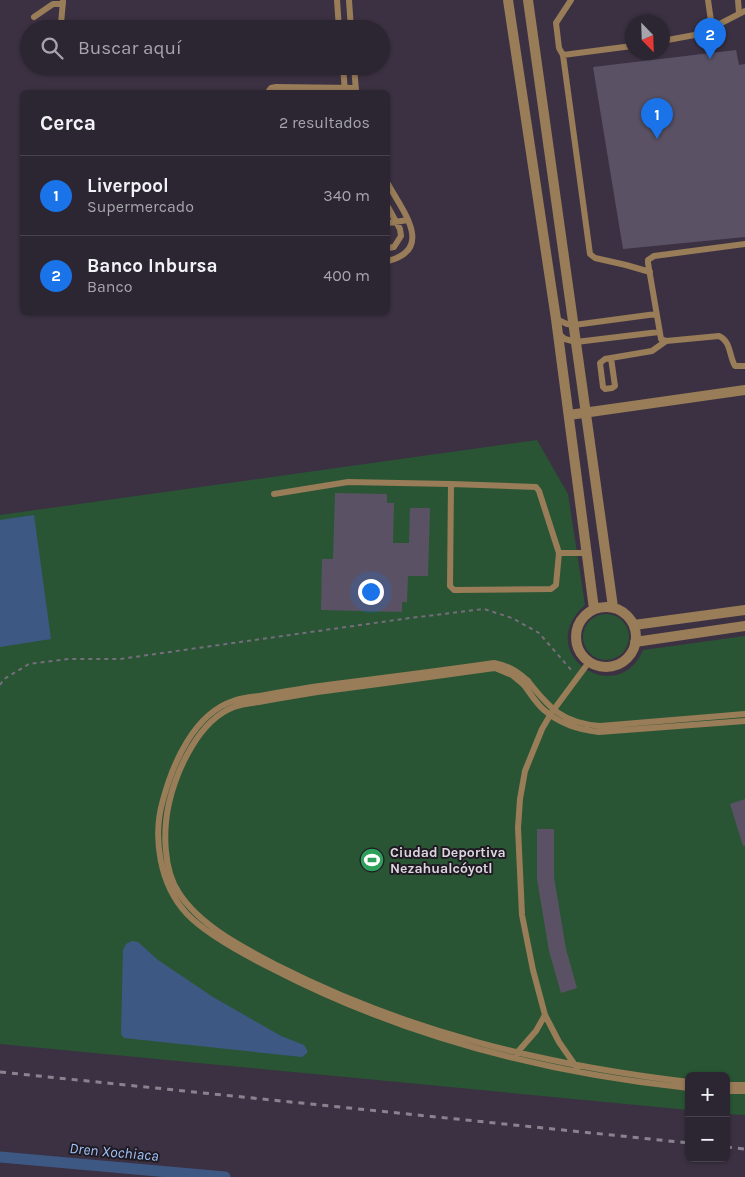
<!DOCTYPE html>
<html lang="es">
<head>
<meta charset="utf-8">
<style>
	:root { --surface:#2c2532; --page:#342d3a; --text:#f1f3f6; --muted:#a6a5ac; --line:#48424d; --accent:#1a73e8 }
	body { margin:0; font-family:Karla,sans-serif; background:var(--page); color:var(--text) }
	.controls { position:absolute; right:15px; bottom:15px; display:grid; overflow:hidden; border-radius:8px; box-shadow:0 1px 4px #0004 }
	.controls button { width:45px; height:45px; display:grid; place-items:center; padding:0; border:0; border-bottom:1px solid var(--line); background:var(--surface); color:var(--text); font:25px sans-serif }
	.compass { position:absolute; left:625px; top:15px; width:45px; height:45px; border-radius:50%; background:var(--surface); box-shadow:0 1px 4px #0004; rotate:157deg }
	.you { position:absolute; left:370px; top:591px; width:18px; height:18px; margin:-12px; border:4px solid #fff; border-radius:50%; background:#1a73e8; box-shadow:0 0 0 8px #1a73e833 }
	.badge { display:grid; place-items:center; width:32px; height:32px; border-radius:50%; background:var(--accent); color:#fff; font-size:16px; font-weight:700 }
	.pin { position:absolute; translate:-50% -41px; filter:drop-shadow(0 1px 2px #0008) }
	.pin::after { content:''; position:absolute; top:26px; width:18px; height:15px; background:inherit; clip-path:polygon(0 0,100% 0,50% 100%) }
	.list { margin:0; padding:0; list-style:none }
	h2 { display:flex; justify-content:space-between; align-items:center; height:65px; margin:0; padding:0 20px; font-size:21px }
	h2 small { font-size:16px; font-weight:400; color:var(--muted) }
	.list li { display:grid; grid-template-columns:32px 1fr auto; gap:15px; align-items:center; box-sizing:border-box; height:80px; padding:0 20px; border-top:1px solid var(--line) }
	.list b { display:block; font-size:19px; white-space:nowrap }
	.list p { margin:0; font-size:16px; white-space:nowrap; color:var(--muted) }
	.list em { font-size:16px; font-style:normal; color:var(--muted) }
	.icon { flex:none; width:28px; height:28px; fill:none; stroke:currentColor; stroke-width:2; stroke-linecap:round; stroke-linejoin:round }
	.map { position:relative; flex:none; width:745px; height:1177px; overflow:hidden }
	.search { position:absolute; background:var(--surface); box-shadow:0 1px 4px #0004; left:20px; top:20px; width:370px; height:55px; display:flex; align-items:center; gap:12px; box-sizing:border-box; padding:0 18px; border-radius:28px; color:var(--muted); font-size:19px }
	.panel { position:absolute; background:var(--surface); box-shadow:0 1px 4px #0004; left:20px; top:90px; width:370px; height:225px; border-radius:8px }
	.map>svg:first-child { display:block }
	.green { fill:#295534 }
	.water { fill:#3e5884 }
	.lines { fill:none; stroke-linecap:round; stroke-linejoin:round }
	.canal { stroke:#3e5884; stroke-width:11 }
	.building { fill:#5a5264 }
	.path { stroke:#766d7c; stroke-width:2; stroke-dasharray:4 4; stroke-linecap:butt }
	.lane { stroke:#997c58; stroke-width:6 }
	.street { stroke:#997c58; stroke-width:10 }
	.rail { stroke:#8b8290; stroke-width:3; stroke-dasharray:6 6; stroke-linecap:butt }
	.lane-bridge { stroke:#997c58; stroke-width:6 }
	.labels { text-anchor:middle; stroke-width:4; stroke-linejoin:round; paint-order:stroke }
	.poi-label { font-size:14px; font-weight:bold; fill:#dcd5e0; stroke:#201b23; text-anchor:start }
	.water-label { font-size:15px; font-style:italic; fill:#a0c2f9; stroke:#201b23 }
</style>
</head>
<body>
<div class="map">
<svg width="745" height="1177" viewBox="0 0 745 1177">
	<rect width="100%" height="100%" fill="#3b3142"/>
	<path class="green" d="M537,440L568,494L585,605C531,653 618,710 643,650L745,636V1115L726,1114V1076H689V1110L0,1044V515Z
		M583 637a23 23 0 1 1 46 0a23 23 0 1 1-46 0Z"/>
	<path class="water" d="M34,515L51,639L0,647V520Z
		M132,941L138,942L158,960L213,997L281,1036L304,1045L307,1050V1053L302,1057L124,1038L121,1034L123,950L126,944Z"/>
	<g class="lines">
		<path class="canal" d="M0,1157L225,1177"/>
	</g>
	<path class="building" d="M736,50L739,65L745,64V237L623,249L593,67Z
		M335,493L387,494V503H394L393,543H409L410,508H430L428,576H408L407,602H402V612L321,610L322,559H333Z
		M745,799V846H743L730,804Z
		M537,829H554V877L566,949L577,988L561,993L549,951L537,879Z"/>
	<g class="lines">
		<path class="path" d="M0,685L4,679L29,664L68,659H120L410,618L484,609L512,618L539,633L573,672"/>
		<path class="lane" d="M337,0L339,29
			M349,0L351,29
			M571,0L556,23L559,48L563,55L590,254L595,258L626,265L650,272
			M708,0L712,28
			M738,0L739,13
			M34,17L53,4H63
			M61,24L63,1
			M662,41L700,34L745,11
			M563,55L632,46
			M343,66L345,92
			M354,66L356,91
			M268,92L271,88L276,87L356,88
			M388,184C402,210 435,249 388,261
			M388,207L400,229L401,236L394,247L388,248
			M388,223L408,220
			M745,244L654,256L648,260V263L661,339L666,341L719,336C731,341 729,356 735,366H745
			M556,319L567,324L574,325L656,314
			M559,334L565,339L576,342L659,332
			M611,358L615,386L612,388L605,389L603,387L600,363L605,359L652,351L666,341
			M451,484L536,487L539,491L559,553
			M274,494L348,482L451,484L450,586L454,590L551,589L556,585L559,553H587
			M528,681C517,671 509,666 494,663C439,671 383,678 327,685C304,688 282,692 259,696C251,697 241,698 233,701C194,714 173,763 163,800C152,838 160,885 187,914C207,935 245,955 271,968C400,1035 544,1073 689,1088
			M524,685L512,675L495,668C438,676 382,684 325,691C303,694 281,698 259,702C251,703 241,704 234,707C199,720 177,769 169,803C163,830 163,869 179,893C200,926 244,948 278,966C408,1032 544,1065 689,1082
			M600,726L745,714
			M599,732L745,721
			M515,1055L536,1031L545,1015
			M577,1068L559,1042L545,1015L533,970L522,915L518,828L520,799L525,771L542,729L552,712L589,662
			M726,1085H745
			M726,1091H745"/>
		<path class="street" d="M508,0L556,319L594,609
			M528,0L613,607
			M569,415L745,390
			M576 637a30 30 0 1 1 60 0a30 30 0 1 1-60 0Z
			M634,625L745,610
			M635,642L745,626"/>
		<path class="rail" d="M0,1072L689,1143
			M726,1147L745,1149"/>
		<path class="lane-bridge" d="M528,681C550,709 563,723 600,726
			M524,685C530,693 536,703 544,710C559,723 579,730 599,732"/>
	</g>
	<defs>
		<g id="stadium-disc" transform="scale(1.25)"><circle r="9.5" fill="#2e9e5b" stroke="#201b23"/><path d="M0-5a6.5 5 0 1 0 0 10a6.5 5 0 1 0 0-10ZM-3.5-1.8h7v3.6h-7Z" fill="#fff"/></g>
	</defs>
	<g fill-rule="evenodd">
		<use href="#stadium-disc" x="372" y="860"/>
	</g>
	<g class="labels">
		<g class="poi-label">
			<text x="390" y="857">Ciudad Deportiva<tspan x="390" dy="16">Nezahualcóyotl</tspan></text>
		</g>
		<g class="water-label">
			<text transform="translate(114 1152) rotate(5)" y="5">Dren Xochiaca</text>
		</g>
	</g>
</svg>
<div class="controls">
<button>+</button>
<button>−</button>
</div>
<svg class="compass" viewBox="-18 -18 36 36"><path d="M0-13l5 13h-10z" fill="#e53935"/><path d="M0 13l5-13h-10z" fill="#a6a5ac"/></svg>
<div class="you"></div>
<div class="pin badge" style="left:657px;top:139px">1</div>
<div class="pin badge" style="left:710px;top:59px">2</div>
<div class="search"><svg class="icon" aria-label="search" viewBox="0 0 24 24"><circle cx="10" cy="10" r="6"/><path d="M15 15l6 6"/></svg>Buscar aquí</div>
<section class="panel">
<h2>Cerca<small>2 resultados</small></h2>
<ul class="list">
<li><span class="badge">1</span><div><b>Liverpool</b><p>Supermercado</p></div><em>340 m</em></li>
<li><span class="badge">2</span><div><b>Banco Inbursa</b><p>Banco</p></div><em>400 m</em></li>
</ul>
</section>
</div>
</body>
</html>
